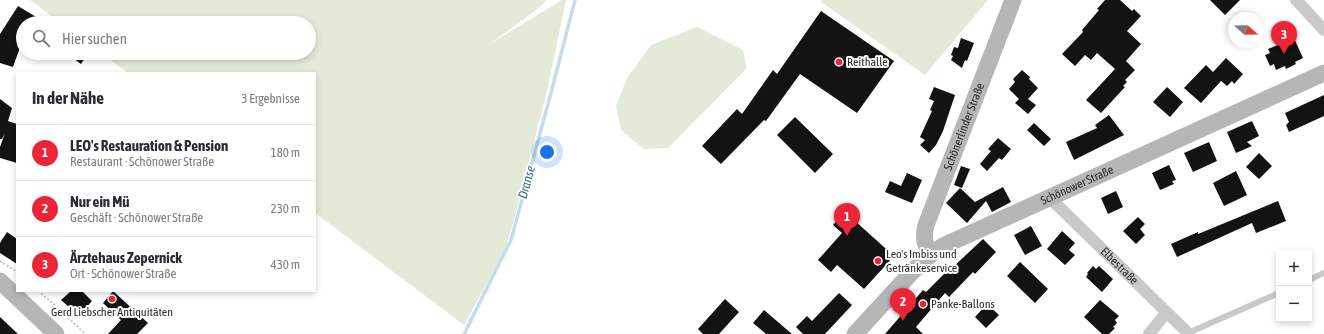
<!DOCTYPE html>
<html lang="de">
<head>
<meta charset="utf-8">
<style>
	:root { --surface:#fff; --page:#f2f2f3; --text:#2b2b33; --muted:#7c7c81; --line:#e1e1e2; --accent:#ec2536 }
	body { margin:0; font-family:"Asap Condensed",sans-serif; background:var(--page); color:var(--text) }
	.controls { position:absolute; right:12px; bottom:12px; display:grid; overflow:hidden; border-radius:0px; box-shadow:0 2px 6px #0003 }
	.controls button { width:36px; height:36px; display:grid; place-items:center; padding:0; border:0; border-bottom:1px solid var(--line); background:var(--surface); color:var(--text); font:20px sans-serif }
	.compass { position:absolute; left:1228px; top:12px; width:36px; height:36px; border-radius:50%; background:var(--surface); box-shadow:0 2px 6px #0003; rotate:110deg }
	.you { position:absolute; left:547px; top:152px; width:14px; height:14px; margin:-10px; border:3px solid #fff; border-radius:50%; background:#1a73e8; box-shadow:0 0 0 6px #1a73e833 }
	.badge { display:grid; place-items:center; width:26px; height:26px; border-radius:50%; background:var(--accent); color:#fff; font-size:13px; font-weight:700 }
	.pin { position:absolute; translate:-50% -33px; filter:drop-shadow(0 1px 2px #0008) }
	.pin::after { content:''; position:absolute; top:21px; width:14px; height:12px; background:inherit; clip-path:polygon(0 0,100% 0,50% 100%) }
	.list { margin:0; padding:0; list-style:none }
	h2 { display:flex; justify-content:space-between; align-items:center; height:52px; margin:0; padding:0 16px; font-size:17px }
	h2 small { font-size:13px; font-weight:400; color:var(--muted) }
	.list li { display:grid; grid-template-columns:26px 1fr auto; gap:12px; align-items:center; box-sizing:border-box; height:56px; padding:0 16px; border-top:1px solid var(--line) }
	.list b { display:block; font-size:15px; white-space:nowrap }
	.list p { margin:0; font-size:13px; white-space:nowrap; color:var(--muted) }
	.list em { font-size:13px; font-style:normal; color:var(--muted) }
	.icon { flex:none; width:22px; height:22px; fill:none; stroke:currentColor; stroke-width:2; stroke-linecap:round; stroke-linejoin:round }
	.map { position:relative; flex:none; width:1324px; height:334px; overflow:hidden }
	.search { position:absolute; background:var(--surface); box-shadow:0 2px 6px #0003; left:16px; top:16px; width:300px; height:44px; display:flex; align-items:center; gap:10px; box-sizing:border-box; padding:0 14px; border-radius:22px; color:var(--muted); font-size:15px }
	.panel { position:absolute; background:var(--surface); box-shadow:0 2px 6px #0003; left:16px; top:72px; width:300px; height:220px; border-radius:0px }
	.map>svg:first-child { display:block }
	.green { fill:#e3ebd8 }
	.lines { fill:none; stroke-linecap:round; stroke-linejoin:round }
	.stream { stroke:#c3ddec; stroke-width:3.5 }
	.building { fill:#131313 }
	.path { stroke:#c9c9c9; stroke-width:2; stroke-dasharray:2 2; stroke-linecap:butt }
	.lane { stroke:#c9c9c9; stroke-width:6 }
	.street { stroke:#c9c9c9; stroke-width:12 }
	.secondary { stroke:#b6b6b6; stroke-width:17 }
	.poi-dot { fill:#ec2536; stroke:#fff; stroke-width:1.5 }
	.labels { text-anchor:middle; stroke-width:4; stroke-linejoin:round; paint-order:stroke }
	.poi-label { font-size:12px; fill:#2c2c2c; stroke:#fff; text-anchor:start }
	.street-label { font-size:12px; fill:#2c2c2c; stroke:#fff }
	.water-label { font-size:13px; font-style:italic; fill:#376f91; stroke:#fff }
</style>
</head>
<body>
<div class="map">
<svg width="1324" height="334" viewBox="0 0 1324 334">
	<rect width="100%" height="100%" fill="#fff"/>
	<path class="green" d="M30,0H547L536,10L490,44L562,0H566L547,91L515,216L505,250L464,325L315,213V73H128L101,53H309V23H61Z
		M822,0H988L925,75L821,2Z
		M697,27L743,50L747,68L668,148L644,149L621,130L616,106L627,78L651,45Z"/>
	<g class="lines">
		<path class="stream" d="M464,334L511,240L551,93L575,0"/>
	</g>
	<path class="building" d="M1105,0H1120L1132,11L1134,9L1141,16L1127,31L1141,44L1126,61L1135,70L1125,80L1127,82L1123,86L1125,87L1101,113L1086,100L1115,69L1097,53L1091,60L1085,55L1075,66L1062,54L1083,32L1082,30L1099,10L1097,9Z
		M1210,0H1240L1225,15Z
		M18,6L46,23H23V39L13,67L0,63V34Z
		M821,11L894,61L857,113L800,74L766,121L764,120L721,164L702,146L737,109L742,114L773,70L777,74Z
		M961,38L974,43L967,61L965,60L962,68L951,60L953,56L951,55L954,47L958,48Z
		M1294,38L1303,58L1295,62L1296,64L1286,69L1285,66L1276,70L1274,64L1270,66L1265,55L1270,53L1268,49Z
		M66,53H88L81,64Z
		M1226,58L1243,74L1234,84L1232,81L1227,86L1221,81L1201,103L1184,88L1206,65L1213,72Z
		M1022,70L1030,77L1029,79L1038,88L1028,99L1036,105L1028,114L1015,103L1019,99L1009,89L1015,82L1013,79Z
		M934,87L955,95L943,131L936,145L929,153L920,145L925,140L920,137L932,111L930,110L934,101L929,99Z
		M1167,87L1183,102L1170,117L1153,102Z
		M1324,95V116L1289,132L1286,125L1289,122L1288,120L1285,113Z
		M0,99L12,108L8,121L17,124V163L0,158V147L5,133L2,139H0Z
		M1109,115L1124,135L1074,160L1066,142L1097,128L1095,125Z
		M795,117L833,154L815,173L777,135Z
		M1252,121L1259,136L1247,142L1252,146L1236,153L1227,132Z
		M1034,123L1051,139L1044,146L1027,130Z
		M998,138L1011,149L1002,160L999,158L987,171L980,164L991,151L988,149Z
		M1209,142L1217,161L1193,172L1184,153Z
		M1259,153L1272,166L1259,179L1246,167Z
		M1169,165L1176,180L1172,181L1174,184L1160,190L1152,173Z
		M961,166L970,169L962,188L954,185Z
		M1236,171L1247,195L1224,206L1213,183Z
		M907,173L922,180L912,203L885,192L890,181L901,186Z
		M1003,187L1011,202L992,212L986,201L967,223L946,203L960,188L975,202Z
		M1116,191L1123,207L1108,214L1101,198Z
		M1278,201L1286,221L1256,233L1252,223L1177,257L1171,244L1198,232V234Z
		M845,212L894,256L864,289L837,265L831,272L818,260L842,233L833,225Z
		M1138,217L1145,224L1140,229L1145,235L1136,244L1123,231Z
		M1031,226L1042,246L1025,255L1014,235Z
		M1062,231L1075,243L1069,250L1075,255L1065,265L1047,249Z
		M7,232L17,239V264L0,253V243Z
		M983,239L996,252L975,274L973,272L949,297L945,293L916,327L923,334H885L923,290L926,292L951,267L952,268Z
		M1020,262L1048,289L1035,303L1007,276Z
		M1093,266L1096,269L1099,266L1113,279L1102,292L1086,277L1088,274L1087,273Z
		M71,291H82L92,301L79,316L61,300Z
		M113,291L148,323L137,334H108L121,320L103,303Z
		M839,293L852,305L825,334H803L796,327L807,316L812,321Z
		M725,299L739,312L719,334H703L698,329Z
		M1100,300L1119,316L1115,320L1117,323L1113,327L1115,328L1109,334H1102L1084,317Z
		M987,304L999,315L986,328L975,317Z
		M764,310L792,334H766L753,323Z
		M0,317L18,334H0Z"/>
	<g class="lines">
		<path class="path" d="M131,73V72
			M0,261L17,272
			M38,291L55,305L85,334"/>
		<path class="lane" d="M1309,280L1324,273
			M1188,333L1279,293"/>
		<g class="street">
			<path d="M1296,0L1324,30"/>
			<path id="s1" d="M1050,198L1189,334"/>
			<path d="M1149,334L1166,313"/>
		</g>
		<g class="secondary">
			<path id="s2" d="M931,254C924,243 923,237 926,225L1013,0"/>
			<path d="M0,281L56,334"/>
			<path id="s3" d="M855,334L912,272L931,254L943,246L1324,73"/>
		</g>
	</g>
	<g class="poi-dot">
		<circle cx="839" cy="62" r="4"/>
		<circle cx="878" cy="261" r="4"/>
		<circle cx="112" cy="299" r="4"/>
		<circle cx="923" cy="304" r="4"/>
	</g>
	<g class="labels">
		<g class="poi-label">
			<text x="847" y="66">Reithalle</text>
			<text x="886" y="258">Leo's Imbiss und<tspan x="886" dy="14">Getränkeservice</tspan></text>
			<text x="931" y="308">Panke-Ballons</text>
			<text x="112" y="316" text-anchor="middle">Gerd Liebscher Antiquitäten</text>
		</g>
		<g class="street-label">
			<text dy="4" stroke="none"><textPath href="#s2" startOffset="136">Schönerlinder Straße</textPath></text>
			<text dy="4" stroke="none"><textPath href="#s3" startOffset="272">Schönower Straße</textPath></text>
			<text dy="4" stroke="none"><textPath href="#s1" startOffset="97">Elbestraße</textPath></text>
		</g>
		<g class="water-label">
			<text transform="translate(526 182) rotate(-75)" y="5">Dranse</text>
		</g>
	</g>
</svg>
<div class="controls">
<button>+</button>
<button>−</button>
</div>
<svg class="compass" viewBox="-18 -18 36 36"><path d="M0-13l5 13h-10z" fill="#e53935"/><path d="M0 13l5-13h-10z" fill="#7c7c81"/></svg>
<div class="you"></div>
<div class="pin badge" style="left:847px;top:236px">1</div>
<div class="pin badge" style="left:903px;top:321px">2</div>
<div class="pin badge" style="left:1284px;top:54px">3</div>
<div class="search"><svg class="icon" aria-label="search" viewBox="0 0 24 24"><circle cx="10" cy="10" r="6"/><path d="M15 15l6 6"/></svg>Hier suchen</div>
<section class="panel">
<h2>In der Nähe<small>3 Ergebnisse</small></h2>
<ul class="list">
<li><span class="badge">1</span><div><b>LEO's Restauration &amp; Pension</b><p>Restaurant · Schönower Straße</p></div><em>180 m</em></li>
<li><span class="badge">2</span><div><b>Nur ein Mü</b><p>Geschäft · Schönower Straße</p></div><em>230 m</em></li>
<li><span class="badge">3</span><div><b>Ärztehaus Zepernick</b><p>Ort · Schönower Straße</p></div><em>430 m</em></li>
</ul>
</section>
</div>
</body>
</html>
